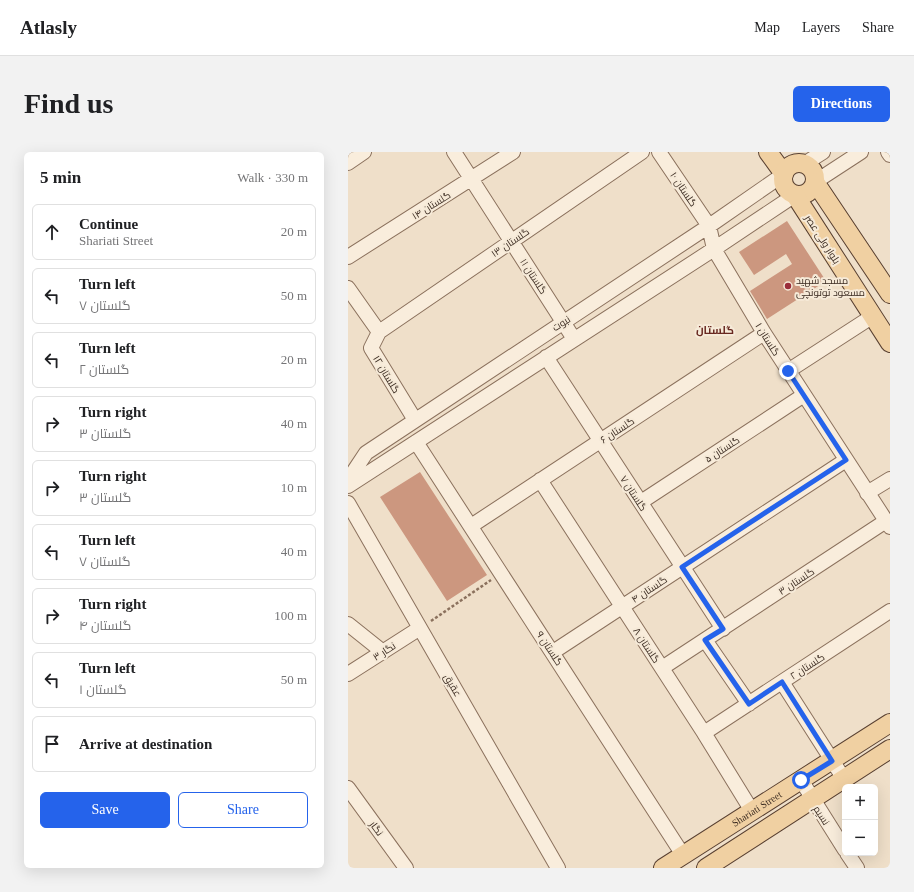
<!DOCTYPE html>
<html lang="en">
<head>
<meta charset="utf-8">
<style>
	:root { --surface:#fff; --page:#f2f2f2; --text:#202124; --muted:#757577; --line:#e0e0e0; --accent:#2563eb }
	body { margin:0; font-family:"Times New Roman",Cairo,serif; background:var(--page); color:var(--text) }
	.controls { position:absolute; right:12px; bottom:12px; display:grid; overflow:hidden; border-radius:6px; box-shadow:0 4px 16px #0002 }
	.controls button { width:36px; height:36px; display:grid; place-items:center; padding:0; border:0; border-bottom:1px solid var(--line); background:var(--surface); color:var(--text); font:20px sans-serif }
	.stop { position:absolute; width:12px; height:12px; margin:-9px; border:3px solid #2563eb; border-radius:50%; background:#fff }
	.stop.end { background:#2563eb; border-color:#fff; box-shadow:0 1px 4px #0008 }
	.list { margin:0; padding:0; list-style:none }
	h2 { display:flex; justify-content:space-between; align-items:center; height:52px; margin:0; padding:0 16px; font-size:17px }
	h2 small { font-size:13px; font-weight:400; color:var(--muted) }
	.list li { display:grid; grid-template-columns:26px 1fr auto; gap:12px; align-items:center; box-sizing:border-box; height:56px; margin:0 8px 8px; padding:0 8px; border:1px solid var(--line); border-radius:6px }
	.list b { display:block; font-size:15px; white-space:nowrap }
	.list p { margin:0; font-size:13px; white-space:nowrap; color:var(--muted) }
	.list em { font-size:13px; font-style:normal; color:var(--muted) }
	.actions { display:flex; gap:8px; padding:12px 16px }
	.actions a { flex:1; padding:9px 0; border:1px solid var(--accent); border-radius:6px; text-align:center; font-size:14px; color:var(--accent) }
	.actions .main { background:var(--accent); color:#fff }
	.icon { flex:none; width:22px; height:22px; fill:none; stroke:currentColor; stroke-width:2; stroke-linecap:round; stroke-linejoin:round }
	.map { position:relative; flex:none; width:542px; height:716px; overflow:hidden; border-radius:6px }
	header { display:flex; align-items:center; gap:24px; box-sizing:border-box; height:56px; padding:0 20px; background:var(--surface); border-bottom:1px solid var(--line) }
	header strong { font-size:19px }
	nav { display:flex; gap:22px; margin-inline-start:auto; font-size:14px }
	.intro { display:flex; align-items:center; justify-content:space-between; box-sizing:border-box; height:96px; padding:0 24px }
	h1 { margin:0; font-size:28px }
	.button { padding:10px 18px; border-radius:6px; background:var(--accent); color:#fff; font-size:14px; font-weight:700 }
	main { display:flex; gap:24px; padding:0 24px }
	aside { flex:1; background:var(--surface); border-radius:6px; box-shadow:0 4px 16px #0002 }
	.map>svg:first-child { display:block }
	.building { fill:#cc977f }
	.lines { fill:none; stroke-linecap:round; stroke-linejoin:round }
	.minor-casing { stroke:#8b715d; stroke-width:16 }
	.major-casing { stroke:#594031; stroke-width:20 }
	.path { stroke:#8b715d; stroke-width:2.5; stroke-dasharray:3 2; stroke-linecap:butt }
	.minor { stroke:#f9eddc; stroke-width:14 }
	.major { stroke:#f0d0a2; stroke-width:18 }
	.route { stroke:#2563eb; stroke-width:5 }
	.poi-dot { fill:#9a2d3a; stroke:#f6ead8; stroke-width:1.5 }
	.labels { text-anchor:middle; stroke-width:4; stroke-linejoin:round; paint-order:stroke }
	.street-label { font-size:10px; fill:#3b2b21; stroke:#f6ead8 }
	.poi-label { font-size:10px; fill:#3b2b21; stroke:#f6ead8; text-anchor:start }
	.neighbourhood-label { font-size:11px; font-weight:bold; fill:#682820; stroke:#f6ead8 }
</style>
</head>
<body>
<header>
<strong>Atlasly</strong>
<nav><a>Map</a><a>Layers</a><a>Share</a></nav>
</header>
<div class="intro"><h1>Find us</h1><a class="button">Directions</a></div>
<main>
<aside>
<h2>5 min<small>Walk · 330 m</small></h2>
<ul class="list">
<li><svg class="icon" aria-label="ahead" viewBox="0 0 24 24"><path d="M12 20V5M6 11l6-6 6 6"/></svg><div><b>Continue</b><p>Shariati Street</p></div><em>20 m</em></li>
<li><svg class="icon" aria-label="left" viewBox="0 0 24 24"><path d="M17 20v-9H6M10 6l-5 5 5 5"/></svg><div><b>Turn left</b><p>گلستان ۷</p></div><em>50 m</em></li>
<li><svg class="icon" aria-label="left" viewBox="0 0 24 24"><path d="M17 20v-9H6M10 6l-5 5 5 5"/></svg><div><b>Turn left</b><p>گلستان ۲</p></div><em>20 m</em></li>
<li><svg class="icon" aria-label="right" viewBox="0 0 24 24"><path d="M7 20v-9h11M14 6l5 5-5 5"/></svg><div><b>Turn right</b><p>گلستان ۳</p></div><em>40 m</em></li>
<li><svg class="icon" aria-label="right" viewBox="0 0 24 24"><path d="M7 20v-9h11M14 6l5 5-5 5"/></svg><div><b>Turn right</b><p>گلستان ۳</p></div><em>10 m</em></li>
<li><svg class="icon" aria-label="left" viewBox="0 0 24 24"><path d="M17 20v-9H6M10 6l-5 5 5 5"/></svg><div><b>Turn left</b><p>گلستان ۷</p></div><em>40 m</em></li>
<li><svg class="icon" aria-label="right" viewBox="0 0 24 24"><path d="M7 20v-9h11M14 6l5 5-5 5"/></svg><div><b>Turn right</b><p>گلستان ۴</p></div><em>100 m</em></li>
<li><svg class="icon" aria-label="left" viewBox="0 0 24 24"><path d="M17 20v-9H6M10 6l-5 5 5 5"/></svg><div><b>Turn left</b><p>گلستان ۱</p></div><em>50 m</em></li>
<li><svg class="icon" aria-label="arrive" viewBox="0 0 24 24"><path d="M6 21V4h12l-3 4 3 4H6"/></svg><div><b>Arrive at destination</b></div></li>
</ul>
<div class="actions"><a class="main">Save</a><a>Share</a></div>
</aside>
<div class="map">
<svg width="542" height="716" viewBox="0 0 542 716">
	<rect width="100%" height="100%" fill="#efdfc9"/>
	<path class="building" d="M439,69L478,129L419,167L402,139L444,112L438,102L406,123L391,100Z
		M72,320L139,423L99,449L32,345Z"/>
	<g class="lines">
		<g class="minor-casing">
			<path id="minor" d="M106,0L226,187
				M311,0L361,74L366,97L416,181L542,375
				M540,0L542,3
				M0,11L16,0
				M456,12L475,0
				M467,30L513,0
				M0,105L165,0
				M0,136L31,180
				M31,180L294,0
				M31,180L23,196L67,268
				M198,205L375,477
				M440,219L525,164
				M68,290L335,703
				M0,328L18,301L361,74L436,22
				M192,328L356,581L404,659
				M0,334L366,97L447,43
				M519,341L542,327
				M293,350L456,243
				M0,351L210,716
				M123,374L416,181
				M0,472L35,500
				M357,488L401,552
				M205,500L498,308
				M314,516L538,369
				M0,522L72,476
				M434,530L496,627
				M356,581L542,459
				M453,628L497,698
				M0,636L58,716
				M499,701L509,716"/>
		</g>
		<g class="major-casing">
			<g id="major">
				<path d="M420,0L436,22"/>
				<circle cx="451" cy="27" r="16"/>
				<path d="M467,30L542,142"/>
				<path d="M447,43L542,191"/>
				<path id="s1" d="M315,716L542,571"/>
				<path d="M358,716L542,597"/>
			</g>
		</g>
		<path class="path" d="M83,469L143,428"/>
		<use href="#minor" class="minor"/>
		<use href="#major" class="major"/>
	</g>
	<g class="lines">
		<path class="route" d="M440,219L498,308L334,415L375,477L357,488L401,552L434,530L484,609L453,628"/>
	</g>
	<circle class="poi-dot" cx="440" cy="134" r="4"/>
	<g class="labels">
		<g class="street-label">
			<text transform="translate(336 37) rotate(56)" y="4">گلستان ۱۰</text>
			<text transform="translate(83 53) rotate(-32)" y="4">گلستان ۱۴</text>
			<text transform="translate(475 87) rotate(57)" y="4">بلوار ولی عصر</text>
			<text transform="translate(162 90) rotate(-34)" y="4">گلستان ۱۳</text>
			<text transform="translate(186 124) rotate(57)" y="4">گلستان ۱۱</text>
			<text transform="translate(213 171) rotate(-33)" y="4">نبوت</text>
			<text transform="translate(420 187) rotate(58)" y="4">گلستان ۱</text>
			<text transform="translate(39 222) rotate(59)" y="4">گلستان ۱۲</text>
			<text transform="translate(269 278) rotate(-33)" y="4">گلستان ۶</text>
			<text transform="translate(374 297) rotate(-33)" y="4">گلستان ۵</text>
			<text transform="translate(286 341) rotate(57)" y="4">گلستان ۷</text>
			<text transform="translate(448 429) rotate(-33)" y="4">گلستان ۳</text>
			<text transform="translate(301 437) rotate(-33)" y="4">گلستان ۴</text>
			<text transform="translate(299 493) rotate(57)" y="4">گلستان ۸</text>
			<text transform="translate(202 496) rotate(57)" y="4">گلستان ۹</text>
			<text transform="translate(36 499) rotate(-33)" y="4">نگار ۳</text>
			<text transform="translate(459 514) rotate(-33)" y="4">گلستان ۲</text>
			<text transform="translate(105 533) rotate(60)" y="4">عقیق</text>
			<text dy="4" stroke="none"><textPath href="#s1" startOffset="111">Shariati Street</textPath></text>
			<text transform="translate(474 663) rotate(57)" y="4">نسیم</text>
			<text transform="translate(29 676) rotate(54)" y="4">نگار</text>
		</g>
		<g class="poi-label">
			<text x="448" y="132">مسجد شهید<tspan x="448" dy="12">مسعود توتونچی</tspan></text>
		</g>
		<g class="neighbourhood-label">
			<text x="367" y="182">گلستان</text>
		</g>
	</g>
</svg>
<div class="controls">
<button>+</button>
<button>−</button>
</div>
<div class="stop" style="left:453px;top:628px"></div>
<div class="stop end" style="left:440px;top:219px"></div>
</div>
</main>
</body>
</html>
